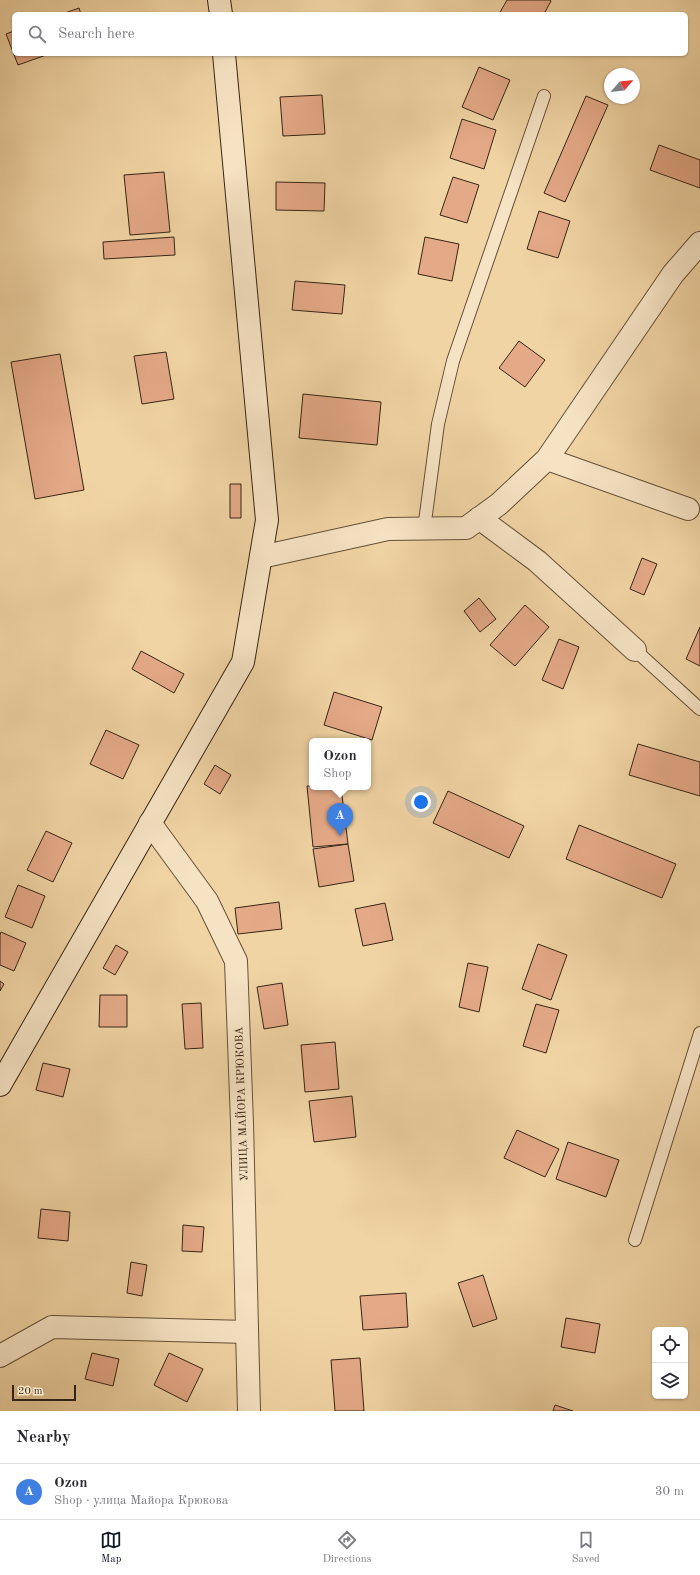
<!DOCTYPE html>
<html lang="en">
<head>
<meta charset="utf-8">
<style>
	:root { --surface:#fff; --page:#f7f7f7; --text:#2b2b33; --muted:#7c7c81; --line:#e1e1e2; --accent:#111827 }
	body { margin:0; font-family:"Old Standard TT",serif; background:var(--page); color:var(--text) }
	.controls { position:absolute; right:12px; bottom:12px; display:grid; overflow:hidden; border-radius:6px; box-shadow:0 1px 3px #0004 }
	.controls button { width:36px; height:36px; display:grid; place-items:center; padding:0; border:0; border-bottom:1px solid var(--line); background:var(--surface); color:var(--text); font:20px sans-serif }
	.compass { position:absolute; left:604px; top:68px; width:36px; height:36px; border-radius:50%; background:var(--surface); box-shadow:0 1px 3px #0004; rotate:63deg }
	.scale { position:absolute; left:12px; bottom:10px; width:64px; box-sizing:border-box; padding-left:4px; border:2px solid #362515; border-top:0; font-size:11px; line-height:14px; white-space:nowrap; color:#362515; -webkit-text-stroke:3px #f6e3c4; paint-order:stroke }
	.you { position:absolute; left:421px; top:802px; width:14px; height:14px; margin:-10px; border:3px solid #fff; border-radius:50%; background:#1a73e8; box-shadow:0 0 0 6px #1a73e833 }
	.badge { display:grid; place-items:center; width:26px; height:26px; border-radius:50%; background:var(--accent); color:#fff; font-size:13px; font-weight:700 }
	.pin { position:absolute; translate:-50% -33px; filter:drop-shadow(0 1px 2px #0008) }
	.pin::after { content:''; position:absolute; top:21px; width:14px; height:12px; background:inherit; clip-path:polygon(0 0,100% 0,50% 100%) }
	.popup { position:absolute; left:309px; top:738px; width:62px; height:52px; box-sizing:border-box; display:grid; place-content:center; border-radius:6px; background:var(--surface); filter:drop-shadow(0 1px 3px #0005); font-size:13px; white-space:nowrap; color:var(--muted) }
	.popup b { font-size:15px; color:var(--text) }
	.popup::after { content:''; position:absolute; left:50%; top:100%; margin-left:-8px; border:8px solid transparent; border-top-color:var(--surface) }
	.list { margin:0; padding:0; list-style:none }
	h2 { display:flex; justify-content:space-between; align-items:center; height:52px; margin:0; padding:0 16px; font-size:17px }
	h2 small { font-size:13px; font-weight:400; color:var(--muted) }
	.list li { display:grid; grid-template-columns:26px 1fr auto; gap:12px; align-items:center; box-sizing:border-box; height:56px; padding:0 16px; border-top:1px solid var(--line) }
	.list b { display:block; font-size:15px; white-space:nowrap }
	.list p { margin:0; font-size:13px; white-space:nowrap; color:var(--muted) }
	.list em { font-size:13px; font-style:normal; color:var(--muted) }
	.icon { flex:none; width:22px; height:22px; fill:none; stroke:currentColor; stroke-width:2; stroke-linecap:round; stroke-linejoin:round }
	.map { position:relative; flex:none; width:700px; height:1411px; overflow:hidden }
	.search { position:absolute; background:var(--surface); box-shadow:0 1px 3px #0004; left:12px; right:12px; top:12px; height:44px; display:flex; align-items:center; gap:10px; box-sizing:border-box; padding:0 14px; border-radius:6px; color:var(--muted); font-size:15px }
	.sheet { height:108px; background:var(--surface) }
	nav { display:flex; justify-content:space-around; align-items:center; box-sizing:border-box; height:56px; border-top:1px solid var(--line); background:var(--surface); font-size:11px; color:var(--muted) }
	nav a { display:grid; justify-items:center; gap:2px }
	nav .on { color:var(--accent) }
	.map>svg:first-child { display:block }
	.building { fill:#e4a987; stroke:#362515 }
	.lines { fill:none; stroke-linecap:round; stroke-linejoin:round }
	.lane-casing { stroke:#655139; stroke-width:14 }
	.street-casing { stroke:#655139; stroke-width:24 }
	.secondary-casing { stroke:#362515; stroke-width:24 }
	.lane { stroke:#f6e3c4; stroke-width:12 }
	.street { stroke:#f6e3c4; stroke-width:22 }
	.secondary { stroke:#f6e3c4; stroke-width:22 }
	.labels { text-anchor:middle; stroke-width:4; stroke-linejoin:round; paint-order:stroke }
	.street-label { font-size:11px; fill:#362515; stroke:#f6e3c4 }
</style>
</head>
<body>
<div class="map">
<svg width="700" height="1411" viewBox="0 0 700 1411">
	<rect width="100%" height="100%" fill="#f1d4a4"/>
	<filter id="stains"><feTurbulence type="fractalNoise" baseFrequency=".005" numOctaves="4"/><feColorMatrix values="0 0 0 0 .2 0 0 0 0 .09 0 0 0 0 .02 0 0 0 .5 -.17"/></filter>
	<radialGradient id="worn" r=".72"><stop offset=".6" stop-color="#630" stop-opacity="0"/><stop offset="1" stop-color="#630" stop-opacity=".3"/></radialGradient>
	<path class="building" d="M507,0H550L551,1L544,14H499Z
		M79,8L81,14H62Z
		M14,31V54H49L18,65L6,34Z
		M479,67L510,80L493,120L462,107Z
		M322,95L325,134L283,136L280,97Z
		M586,96L608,105L565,202L544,193Z
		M462,119L496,130L484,169L450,158Z
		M659,145L700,160V188L650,170Z
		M164,172L170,232L130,235L124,175Z
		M453,177L479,185L467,223L440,215Z
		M276,182L325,183L324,211L276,210Z
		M539,211L570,221L558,258L527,249Z
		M174,237L175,255L104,259L103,242Z
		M425,237L459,244L452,281L418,274Z
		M295,281L345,285L342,314L292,310Z
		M519,341L545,360L525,387L499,368Z
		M166,352L174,399L142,404L134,356Z
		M60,354L84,490L35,499L11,362Z
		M303,394L381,402L377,445L299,438Z
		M230,484H241V518H230Z
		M642,558L657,564L644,595L630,589Z
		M479,598L496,619L480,632L464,611Z
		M525,605L549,627L515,666L490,645Z
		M700,627V666L686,659Z
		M559,639L579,647L563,689L542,680Z
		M141,651L184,674L174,693L132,669Z
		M334,692L382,707L372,740L324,725Z
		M106,730L139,745L123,779L90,764Z
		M638,744L700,762V796L629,775Z
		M215,765L231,775L220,794L204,784Z
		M307,786L341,787L348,844L313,847Z
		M448,791L524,826L509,858L433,823Z
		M579,825L676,864L662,898L566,859Z
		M46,831L72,843L53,882L27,870Z
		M348,844L354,881L319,887L313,849Z
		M18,885L45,896L32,928L5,917Z
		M279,902L282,929L238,934L235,908Z
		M385,903L393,940L363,946L355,909Z
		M1,932L26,943L14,971L0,965V935Z
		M538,944L567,955L551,1000L522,989Z
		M116,945L128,952L115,975L103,968Z
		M468,963L488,967L479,1012L459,1007Z
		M0,981L4,984L0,991Z
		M282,983L288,1025L264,1029L257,987Z
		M100,995H127V1027H99Z
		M201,1003L203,1048L185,1049L182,1004Z
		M536,1004L559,1010L546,1053L523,1046Z
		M335,1042L339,1089L305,1092L301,1045Z
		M43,1063L70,1069L63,1097L36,1090Z
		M352,1096L356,1137L314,1142L309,1101Z
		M517,1130L559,1149L545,1177L504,1158Z
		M568,1142L619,1160L606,1197L556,1179Z
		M41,1209L70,1212L68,1241L38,1238Z
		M183,1225L204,1227L202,1252L182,1251Z
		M131,1262L147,1265L142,1296L127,1293Z
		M483,1275L497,1319L473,1327L458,1283Z
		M406,1293L408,1327L363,1330L360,1296Z
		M566,1318L600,1324L595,1353L561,1347Z
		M92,1353L119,1359L113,1386L85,1379Z
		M169,1353L203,1369L187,1402L154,1385Z
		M360,1358L364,1411H335L331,1360Z
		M555,1405L573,1411H553Z"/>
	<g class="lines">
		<g class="lane-casing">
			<path id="lane" d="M424,529L438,424L453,361L544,96
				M635,650L700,709
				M635,1240L700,1033"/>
		</g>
		<g class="street-casing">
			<path id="street" d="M547,459L688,509
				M479,518L537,561L635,650
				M261,557L388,529L466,528L499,504L547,459L673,274L700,243
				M150,823L207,901L236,961L242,1123L249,1411
				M0,1356L52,1327L247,1332"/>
		</g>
		<g class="secondary-casing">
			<path id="secondary" d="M219,0L221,14
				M0,1085L243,662L267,520L224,54"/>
		</g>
		<use href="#lane" class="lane"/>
		<use href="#street" class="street"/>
		<use href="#secondary" class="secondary"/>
	</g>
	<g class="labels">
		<g class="street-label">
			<text transform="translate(241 1104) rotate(-92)" y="4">УЛИЦА МАЙОРА КРЮКОВА</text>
		</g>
	</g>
	<rect width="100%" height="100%" filter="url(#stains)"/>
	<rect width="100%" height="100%" fill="url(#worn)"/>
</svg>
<div class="controls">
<button><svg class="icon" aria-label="locate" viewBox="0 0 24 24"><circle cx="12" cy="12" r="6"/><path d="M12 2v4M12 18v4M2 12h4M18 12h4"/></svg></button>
<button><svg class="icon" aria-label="layers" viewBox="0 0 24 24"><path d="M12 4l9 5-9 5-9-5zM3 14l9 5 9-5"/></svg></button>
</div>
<svg class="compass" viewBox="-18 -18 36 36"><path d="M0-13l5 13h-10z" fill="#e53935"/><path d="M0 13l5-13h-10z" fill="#7c7c81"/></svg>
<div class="scale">20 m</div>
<div class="you"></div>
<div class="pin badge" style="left:340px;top:836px;background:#3f7fe0">A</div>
<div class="popup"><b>Ozon</b>Shop</div>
<div class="search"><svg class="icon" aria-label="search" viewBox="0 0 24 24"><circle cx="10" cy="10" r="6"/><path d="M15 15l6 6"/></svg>Search here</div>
</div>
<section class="sheet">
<h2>Nearby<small></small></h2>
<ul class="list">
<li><span class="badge" style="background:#3f7fe0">A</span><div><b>Ozon</b><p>Shop · улица Майора Крюкова</p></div><em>30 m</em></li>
</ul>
</section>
<nav>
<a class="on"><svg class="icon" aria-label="map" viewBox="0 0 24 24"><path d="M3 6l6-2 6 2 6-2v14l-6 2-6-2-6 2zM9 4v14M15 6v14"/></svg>Map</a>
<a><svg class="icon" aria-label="directions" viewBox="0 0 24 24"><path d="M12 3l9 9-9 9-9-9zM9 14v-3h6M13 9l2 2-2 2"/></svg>Directions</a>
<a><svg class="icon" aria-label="saved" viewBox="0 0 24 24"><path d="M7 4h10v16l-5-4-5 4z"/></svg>Saved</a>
</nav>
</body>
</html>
